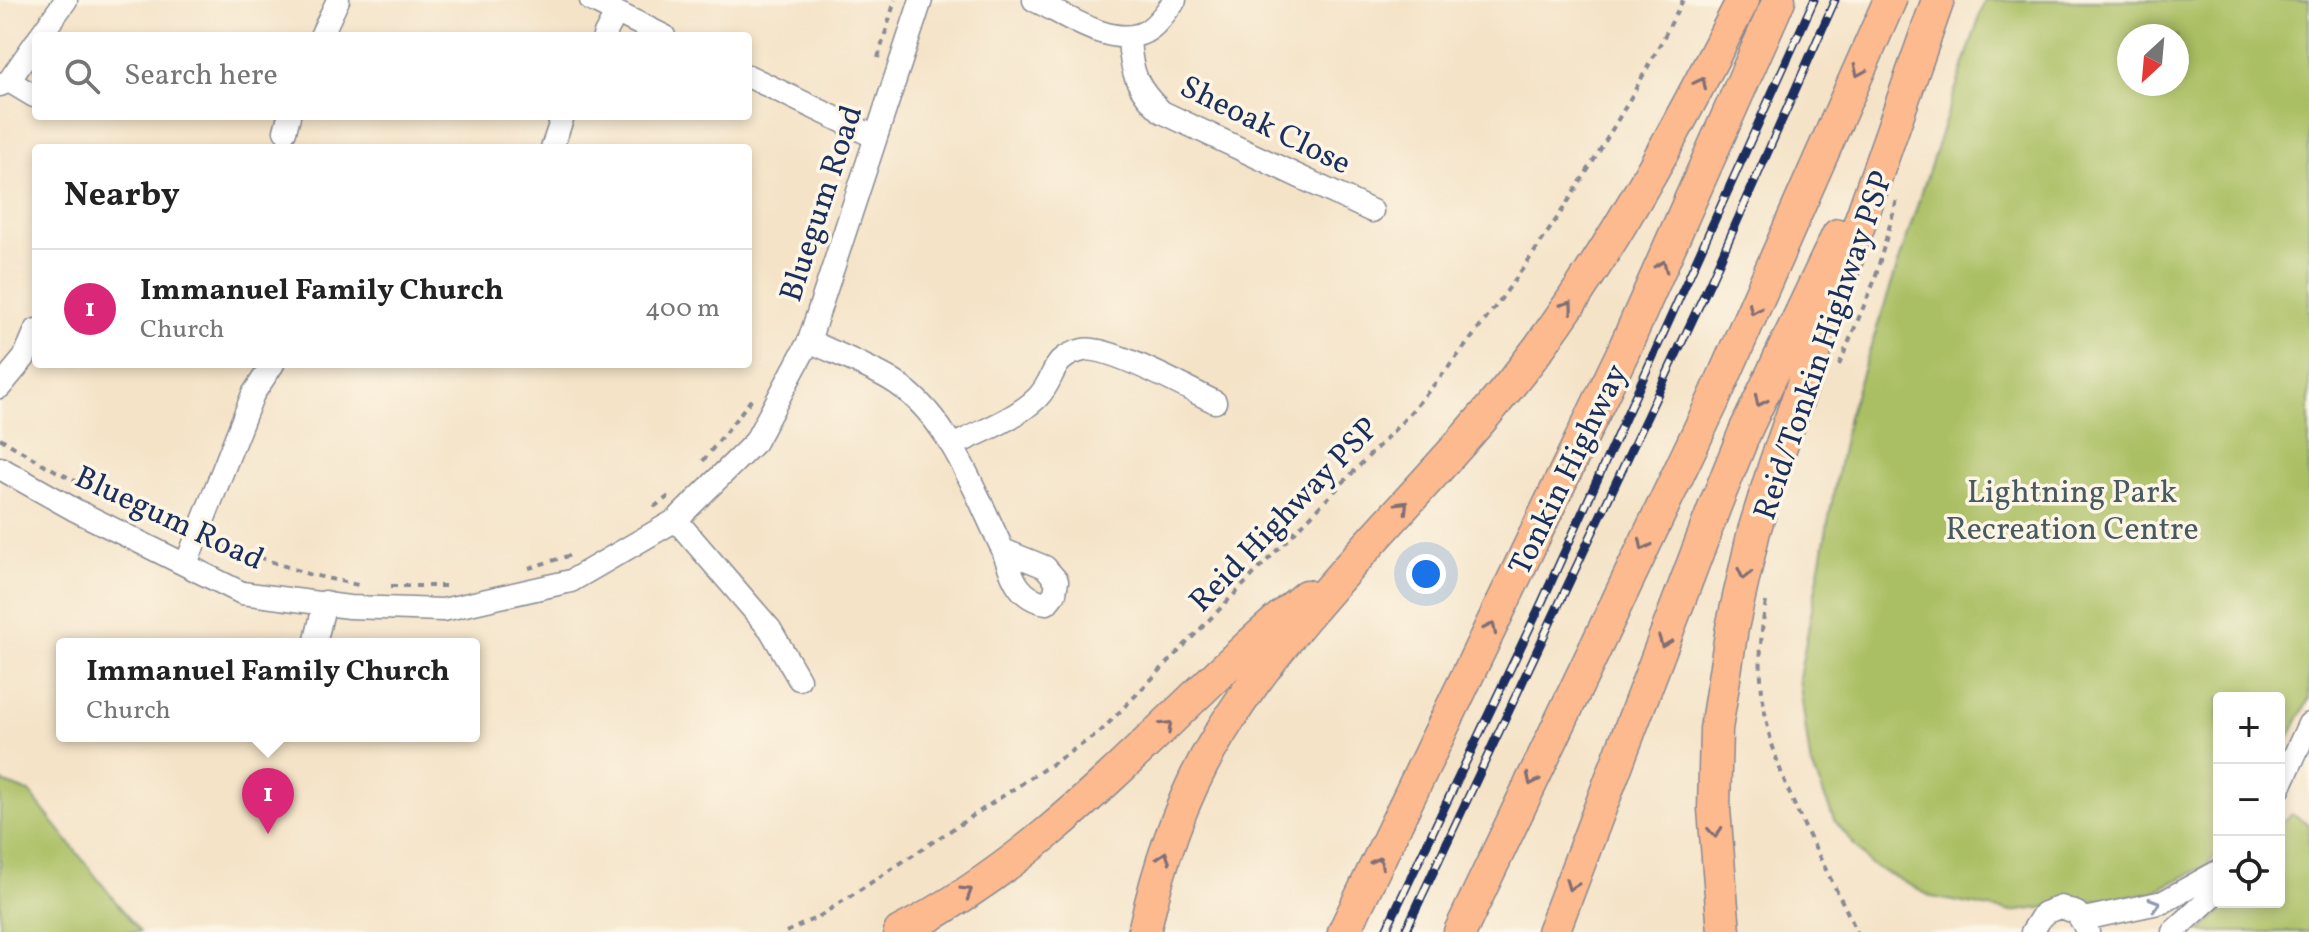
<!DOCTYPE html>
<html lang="en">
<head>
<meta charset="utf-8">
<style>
	:root { --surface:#fff; --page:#f2f2f2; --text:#222; --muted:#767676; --line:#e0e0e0; --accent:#db2777 }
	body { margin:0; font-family:Vollkorn,serif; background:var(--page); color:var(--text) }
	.controls { position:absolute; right:24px; bottom:24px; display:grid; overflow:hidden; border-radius:8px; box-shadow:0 4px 12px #0003 }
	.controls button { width:72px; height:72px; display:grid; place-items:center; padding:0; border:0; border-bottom:2px solid var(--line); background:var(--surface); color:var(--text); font:40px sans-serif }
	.compass { position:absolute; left:2117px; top:24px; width:72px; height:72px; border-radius:50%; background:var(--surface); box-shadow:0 4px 12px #0003; rotate:206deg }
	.you { position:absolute; left:1426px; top:574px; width:28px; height:28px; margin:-20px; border:6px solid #fff; border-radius:50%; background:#1a73e8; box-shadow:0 0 0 12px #1a73e833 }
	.badge { display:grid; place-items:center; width:52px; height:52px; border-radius:50%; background:var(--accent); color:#fff; font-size:26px; font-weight:700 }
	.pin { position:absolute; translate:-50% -66px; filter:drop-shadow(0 2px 4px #0008) }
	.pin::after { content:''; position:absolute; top:42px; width:28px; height:24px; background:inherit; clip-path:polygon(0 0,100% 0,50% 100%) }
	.popup { position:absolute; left:56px; top:638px; width:424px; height:104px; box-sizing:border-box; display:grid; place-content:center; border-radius:8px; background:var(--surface); filter:drop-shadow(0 2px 6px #0005); font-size:26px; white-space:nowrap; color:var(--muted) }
	.popup b { font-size:30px; color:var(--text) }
	.popup::after { content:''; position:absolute; left:50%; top:100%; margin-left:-16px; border:16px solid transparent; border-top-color:var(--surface) }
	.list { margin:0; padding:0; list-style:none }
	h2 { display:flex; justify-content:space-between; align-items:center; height:104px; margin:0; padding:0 32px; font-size:34px }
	h2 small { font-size:26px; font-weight:400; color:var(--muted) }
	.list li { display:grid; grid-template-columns:52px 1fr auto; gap:24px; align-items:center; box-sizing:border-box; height:120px; padding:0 32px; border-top:2px solid var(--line) }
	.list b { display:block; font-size:30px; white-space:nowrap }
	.list p { margin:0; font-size:26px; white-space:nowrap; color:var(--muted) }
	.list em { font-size:26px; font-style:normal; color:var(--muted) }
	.icon { flex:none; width:44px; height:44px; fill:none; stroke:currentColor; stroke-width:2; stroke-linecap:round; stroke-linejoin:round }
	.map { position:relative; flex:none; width:2309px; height:932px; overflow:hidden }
	.search { position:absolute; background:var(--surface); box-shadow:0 4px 12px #0003; left:32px; top:32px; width:720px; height:88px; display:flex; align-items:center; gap:20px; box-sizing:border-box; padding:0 28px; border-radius:8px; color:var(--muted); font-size:30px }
	.panel { position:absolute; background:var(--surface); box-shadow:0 4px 12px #0003; left:32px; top:144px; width:720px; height:224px; border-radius:8px }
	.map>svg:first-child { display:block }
	.green { fill:#aabf64; stroke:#627761; stroke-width:2; fill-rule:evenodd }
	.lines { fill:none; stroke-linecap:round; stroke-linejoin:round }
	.minor-casing { stroke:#888992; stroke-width:25 }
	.highway-casing { stroke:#888992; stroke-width:35 }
	.path { stroke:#888992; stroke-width:4; stroke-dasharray:6 6; stroke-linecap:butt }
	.minor { stroke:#fff; stroke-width:22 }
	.highway { stroke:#fcba8e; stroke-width:32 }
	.rail-casing { stroke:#1b2f5e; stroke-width:9 }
	.rail { stroke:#fcf5e5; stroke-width:6; stroke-dasharray:18; stroke-linecap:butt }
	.oneway { stroke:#806e74 }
	.oneway2 { stroke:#8d97ae }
	.labels { text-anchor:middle; stroke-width:7; stroke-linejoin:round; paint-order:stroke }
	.street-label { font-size:32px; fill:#1b2f5e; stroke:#fcf5e5 }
	.park-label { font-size:32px; fill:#465a60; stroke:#fcf5e5 }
</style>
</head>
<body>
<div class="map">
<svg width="2309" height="932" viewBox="0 0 2309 932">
	<rect width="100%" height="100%" fill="#fcf5e5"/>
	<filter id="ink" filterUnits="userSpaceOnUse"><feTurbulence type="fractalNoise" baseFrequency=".0125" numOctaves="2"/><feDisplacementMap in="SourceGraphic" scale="16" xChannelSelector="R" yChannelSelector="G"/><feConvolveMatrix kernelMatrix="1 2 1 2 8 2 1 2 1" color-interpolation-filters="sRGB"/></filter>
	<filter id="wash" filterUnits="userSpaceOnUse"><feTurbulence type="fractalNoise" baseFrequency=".006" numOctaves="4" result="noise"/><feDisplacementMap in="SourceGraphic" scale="32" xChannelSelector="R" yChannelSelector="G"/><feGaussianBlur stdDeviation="1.8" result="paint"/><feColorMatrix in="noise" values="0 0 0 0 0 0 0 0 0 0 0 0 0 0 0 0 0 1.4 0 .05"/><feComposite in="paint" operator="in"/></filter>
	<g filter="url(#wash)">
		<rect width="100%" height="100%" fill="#f4e3c7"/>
		<path class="green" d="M1985,0H2309V699L2279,757V698H2219V852L2206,866L2151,893L2011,912L1932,897L1870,864L1834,820L1810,761L1799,678L1848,416ZM2129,36H2177V84H2129Z
			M0,781L29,792L140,932H0Z
			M2292,814L2309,825V932H2200L2231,902H2279V825Z"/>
	</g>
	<g filter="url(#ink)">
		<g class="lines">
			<g class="minor-casing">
				<path id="minor" d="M591,0L664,36
					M1034,0C1064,14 1113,49 1145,32C1157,26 1167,10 1175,0
					M40,36L66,0
					M321,36L338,0
					M604,36L616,13
					M1129,39C1131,73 1137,89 1162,112L1372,211
					M748,76L875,137
					M9,81L34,96
					M0,85L9,81L36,42
					M285,131L289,116
					M552,148L563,116
					M809,341C835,353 863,364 888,378C948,412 974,491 1003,550L1045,567L1057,581L1055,593L1047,603C1018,599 1012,576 1003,550
					M0,387L24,358L36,330
					M952,446C980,432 1016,419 1038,397C1057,377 1049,358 1083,350C1107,344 1190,390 1215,402
					M0,468L75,510L242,593L349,607L443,610L571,581L676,520L755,442L809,341L921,0
					M676,520L770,629L799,679
					M186,564L253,394L273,364
					M315,644L325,602
					M2279,789L2309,724
					M2084,919L2163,902L2219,871
					M2032,932L2044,913L2061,907L2077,913L2088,932
					M2173,932L2219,890"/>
			</g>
			<g class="highway-casing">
				<path id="highway" d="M900,932C1064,848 1167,710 1306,596
					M1144,932C1159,864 1182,795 1219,735C1307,592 1438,483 1538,349C1619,239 1681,121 1743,0
					M1344,932L1622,354L1779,0
					M1460,932L1713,401L1890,0
					M1553,932L1716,503L1746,429L1838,235
					M1724,932L1714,809L1716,729L1732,628L1754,531L1775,464L1938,0"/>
			</g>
			<path class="path" d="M878,58L895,0
				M1839,365L1874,282L1898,196
				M0,438C57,475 117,502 180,528
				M703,461L754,396
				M654,507L669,496
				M214,542L308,574L358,585
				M529,568L574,554
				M391,586H450
				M1766,602C1742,737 1802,816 1857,932
				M786,932L820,916L1099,733L1401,423C1513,297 1607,150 1683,0"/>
			<use href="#minor" class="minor"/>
			<use href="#highway" class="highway"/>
			<g class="rail-casing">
				<path id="rail" d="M1385,932L1542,602L1814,0
					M1405,932L1712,278L1835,0"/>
			</g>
			<use href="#rail" class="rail"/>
		</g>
		<defs><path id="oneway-chevron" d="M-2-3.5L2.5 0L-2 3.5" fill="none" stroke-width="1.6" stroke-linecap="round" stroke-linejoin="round" transform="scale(2)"/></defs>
		<g class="oneway">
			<use href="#oneway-chevron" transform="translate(1859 71) rotate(114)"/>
			<use href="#oneway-chevron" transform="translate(1701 83) rotate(-63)"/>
			<use href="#oneway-chevron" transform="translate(1662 266) rotate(-66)"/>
			<use href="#oneway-chevron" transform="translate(1568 306) rotate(-54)"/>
			<use href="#oneway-chevron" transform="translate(1754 309) rotate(114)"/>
			<use href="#oneway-chevron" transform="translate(1760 401) rotate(116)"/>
			<use href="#oneway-chevron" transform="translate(1403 506) rotate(-46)"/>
			<use href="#oneway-chevron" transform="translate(1644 545) rotate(116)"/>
			<use href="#oneway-chevron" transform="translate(1744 574) rotate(103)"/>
			<use href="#oneway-chevron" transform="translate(1491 628) rotate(-64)"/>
			<use href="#oneway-chevron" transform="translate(1664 642) rotate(111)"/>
			<use href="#oneway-chevron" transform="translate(1167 726) rotate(-44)"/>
			<use href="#oneway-chevron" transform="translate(1532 780) rotate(115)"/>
			<use href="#oneway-chevron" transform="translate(1715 832) rotate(86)"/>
			<use href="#oneway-chevron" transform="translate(1164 857) rotate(-72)"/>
			<use href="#oneway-chevron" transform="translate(1378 862) rotate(-64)"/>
			<use href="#oneway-chevron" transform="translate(1571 885) rotate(111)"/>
			<use href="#oneway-chevron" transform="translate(967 892) rotate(-32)"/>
		</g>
		<use class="oneway2" href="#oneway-chevron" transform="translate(2155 904) rotate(-17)"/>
	</g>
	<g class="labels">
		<g class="street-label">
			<text transform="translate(1266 124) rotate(26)" y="11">Sheoak Close</text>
			<text transform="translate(820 203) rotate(-72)" y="11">Bluegum Road</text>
			<text transform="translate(1822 345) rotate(-71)" y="11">Reid/Tonkin Highway PSP</text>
			<text transform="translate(1567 469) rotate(-64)" y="11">Tonkin Highway</text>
			<text transform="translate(1283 514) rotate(-46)" y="11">Reid Highway PSP</text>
			<text transform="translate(170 517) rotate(25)" y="11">Bluegum Road</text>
		</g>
		<g class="park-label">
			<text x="2072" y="502">Lightning Park<tspan x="2072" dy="37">Recreation Centre</tspan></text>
		</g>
	</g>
</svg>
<div class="controls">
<button>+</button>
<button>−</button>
<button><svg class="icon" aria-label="locate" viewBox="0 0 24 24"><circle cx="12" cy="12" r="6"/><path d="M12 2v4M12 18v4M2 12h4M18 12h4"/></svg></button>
</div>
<svg class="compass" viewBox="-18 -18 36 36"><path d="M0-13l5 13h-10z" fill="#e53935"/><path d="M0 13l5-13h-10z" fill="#767676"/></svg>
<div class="you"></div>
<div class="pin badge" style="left:268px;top:834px">1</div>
<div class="popup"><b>Immanuel Family Church</b>Church</div>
<div class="search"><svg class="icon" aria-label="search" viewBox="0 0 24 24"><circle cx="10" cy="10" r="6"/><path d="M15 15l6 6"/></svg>Search here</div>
<section class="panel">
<h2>Nearby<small></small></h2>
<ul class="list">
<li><span class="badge">1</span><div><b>Immanuel Family Church</b><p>Church</p></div><em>400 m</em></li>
</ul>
</section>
</div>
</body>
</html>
